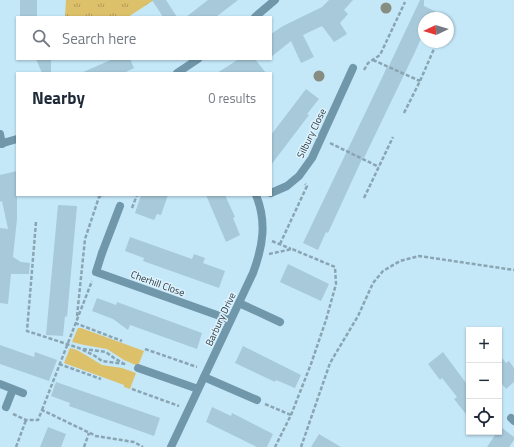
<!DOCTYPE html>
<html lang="en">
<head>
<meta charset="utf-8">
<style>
	:root { --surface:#fff; --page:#f6f6f7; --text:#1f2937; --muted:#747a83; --line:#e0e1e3 }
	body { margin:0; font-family:"Titillium Web",sans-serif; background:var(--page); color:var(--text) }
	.controls { position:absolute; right:12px; bottom:12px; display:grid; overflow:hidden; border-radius:0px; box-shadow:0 1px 3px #0004 }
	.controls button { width:36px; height:36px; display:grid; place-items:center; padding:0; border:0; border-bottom:1px solid var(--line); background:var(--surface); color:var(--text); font:20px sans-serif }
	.compass { position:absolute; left:418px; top:12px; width:36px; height:36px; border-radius:50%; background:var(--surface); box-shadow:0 1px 3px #0004; rotate:266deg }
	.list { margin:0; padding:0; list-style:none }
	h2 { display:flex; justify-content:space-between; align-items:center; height:52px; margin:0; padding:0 16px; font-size:17px }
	h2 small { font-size:13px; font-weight:400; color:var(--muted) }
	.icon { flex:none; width:22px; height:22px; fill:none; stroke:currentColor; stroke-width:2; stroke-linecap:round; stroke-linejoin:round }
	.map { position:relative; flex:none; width:514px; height:447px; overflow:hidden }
	.search { position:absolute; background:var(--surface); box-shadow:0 1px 3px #0004; left:16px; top:16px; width:256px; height:44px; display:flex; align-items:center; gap:10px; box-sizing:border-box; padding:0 14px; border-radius:0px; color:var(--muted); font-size:15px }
	.panel { position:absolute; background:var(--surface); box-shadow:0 1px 3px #0004; left:16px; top:72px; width:256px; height:124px; border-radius:0px }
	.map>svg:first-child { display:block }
	.grass { fill:#dcc06a }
	.park { fill:url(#park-tufts) }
	.building { fill:#a7c9d9 }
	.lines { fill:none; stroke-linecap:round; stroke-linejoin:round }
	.path { stroke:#8aa5b2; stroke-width:2.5; stroke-dasharray:4 2; stroke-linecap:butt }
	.service { stroke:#7098aa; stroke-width:8 }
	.minor { stroke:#7098aa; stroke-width:8 }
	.tree { fill:#858e81 }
	.labels { text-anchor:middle; stroke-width:3; stroke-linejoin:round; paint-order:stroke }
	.street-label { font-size:10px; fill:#2c3a40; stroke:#def3fd }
</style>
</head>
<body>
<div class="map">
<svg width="514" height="447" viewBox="0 0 514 447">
	<defs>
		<pattern id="park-tufts" width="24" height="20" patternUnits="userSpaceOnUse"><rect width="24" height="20" fill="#dcc06a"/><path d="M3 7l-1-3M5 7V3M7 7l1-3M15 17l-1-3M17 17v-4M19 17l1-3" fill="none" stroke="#b39d59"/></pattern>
	</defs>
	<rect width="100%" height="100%" fill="#c5e8f9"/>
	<path class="grass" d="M78,328H81L144,351L138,366L124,360L107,349L84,345L72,342L77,330Z
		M70,348L77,350L89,357L102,365L122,368L136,373L130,389L124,387V385L64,363Z"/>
	<path class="park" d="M66,0H154L128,17H65Z"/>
	<path class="building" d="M20,0H37V17H20Z
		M152,0H166L177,17H163Z
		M208,0H238L216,17H186Z
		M329,0H353L344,10L348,14L340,23L347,34L334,42L322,26L303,35L314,57L301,63L291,41L271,57V34L283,26L322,7Z
		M420,0H424V6L449,18H424V32L415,52L364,158L363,157L328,233L326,232L318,250L303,243L381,80L387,67L388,68Z
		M36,59H51V73H42Z
		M113,59H130L134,68L124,73H81Z
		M239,59H255L266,73H217Z
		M306,89L319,99L307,114L309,115L271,165V135Z
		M17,171V219L13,257L21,262L30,263L29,274H11L8,304L0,303V228L8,229L2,201L0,202V175Z
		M141,195H168L161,215L157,214L154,220L135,213Z
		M206,195H225L235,217L233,218L240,235L226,242Z
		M58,205L77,206L67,317L65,316L63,336L46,335Z
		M130,237L192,259L194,254L205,258L203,263L225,271L219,288L143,261L144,258L125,251Z
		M288,264L329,284L321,301L280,282Z
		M97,298L116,305L117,302L202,333L197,349L130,325L128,330L113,319L92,311Z
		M0,345L34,357L35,352L57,360L49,381L0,364Z
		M243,346L301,375L295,388L276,380L275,382L235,363Z
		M443,352L469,387V418L454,399L457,397L442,378L440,380L428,364Z
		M499,354L506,363L509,361L514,368V382L506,389L499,380Z
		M56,382L160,418L154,436L69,406L70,403L51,396Z
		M212,407L231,416L232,413L273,434L267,447H257L206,422Z
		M48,427L66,434L61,447H40Z
		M501,427L514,437V440L509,447H487L497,432H499V430Z
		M319,434L341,447H311Z"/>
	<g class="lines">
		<path class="path" d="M373,60L420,81
			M364,70L368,63L380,55L405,2
			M404,113L420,81L437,42
			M330,143L379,167
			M364,198L393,137
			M132,208L137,195
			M36,222L27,331L79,348L95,356L102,361L126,364
			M272,241L291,249
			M280,244L307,186L305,184
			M269,254L292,249L335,267L336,284L326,320L311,364L291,415L275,447
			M77,316L85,239L99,197L104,195
			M75,323L122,341
			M83,349L106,352L114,358L123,363
			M145,349L197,367
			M59,364L101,379
			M132,389L179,406
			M265,404L291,415
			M42,410L92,281
			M13,414L26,420H38L42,410L96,436L134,442L143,447
			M16,447L26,420
			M84,447L89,433
			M301,447L330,363L358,316L373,283L383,271L400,261L419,256L514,270"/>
		<path class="service" d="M102,253L120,206
			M239,303L280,322
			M138,368L198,389
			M204,377L257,400"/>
		<path class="minor" d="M255,17L275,0
			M177,73L198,59
			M0,134L2,144
			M0,144L17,139
			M271,193L287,186L299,176L312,158L353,68
			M102,253L96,272L231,320
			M0,384L23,393
			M6,407L13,389
			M511,418L514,421
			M171,447L253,273C263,246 267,222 256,195"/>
	</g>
	<g class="tree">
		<circle cx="386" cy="8" r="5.5"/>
		<circle cx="319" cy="76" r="5.5"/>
	</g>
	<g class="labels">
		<g class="street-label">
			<text transform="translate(311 133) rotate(-64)" y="4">Silbury Close</text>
			<text transform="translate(158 283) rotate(20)" y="4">Cherhill Close</text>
			<text transform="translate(220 319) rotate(-65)" y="4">Barbury Drive</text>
		</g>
	</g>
</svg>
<div class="controls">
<button>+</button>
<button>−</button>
<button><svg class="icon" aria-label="locate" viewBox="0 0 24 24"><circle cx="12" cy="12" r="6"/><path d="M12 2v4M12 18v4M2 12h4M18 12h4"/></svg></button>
</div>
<svg class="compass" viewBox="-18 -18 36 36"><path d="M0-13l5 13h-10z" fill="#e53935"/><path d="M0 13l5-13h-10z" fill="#747a83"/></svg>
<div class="search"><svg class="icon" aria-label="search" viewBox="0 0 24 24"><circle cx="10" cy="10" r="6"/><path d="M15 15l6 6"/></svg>Search here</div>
<section class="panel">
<h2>Nearby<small>0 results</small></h2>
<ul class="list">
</ul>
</section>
</div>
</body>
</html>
